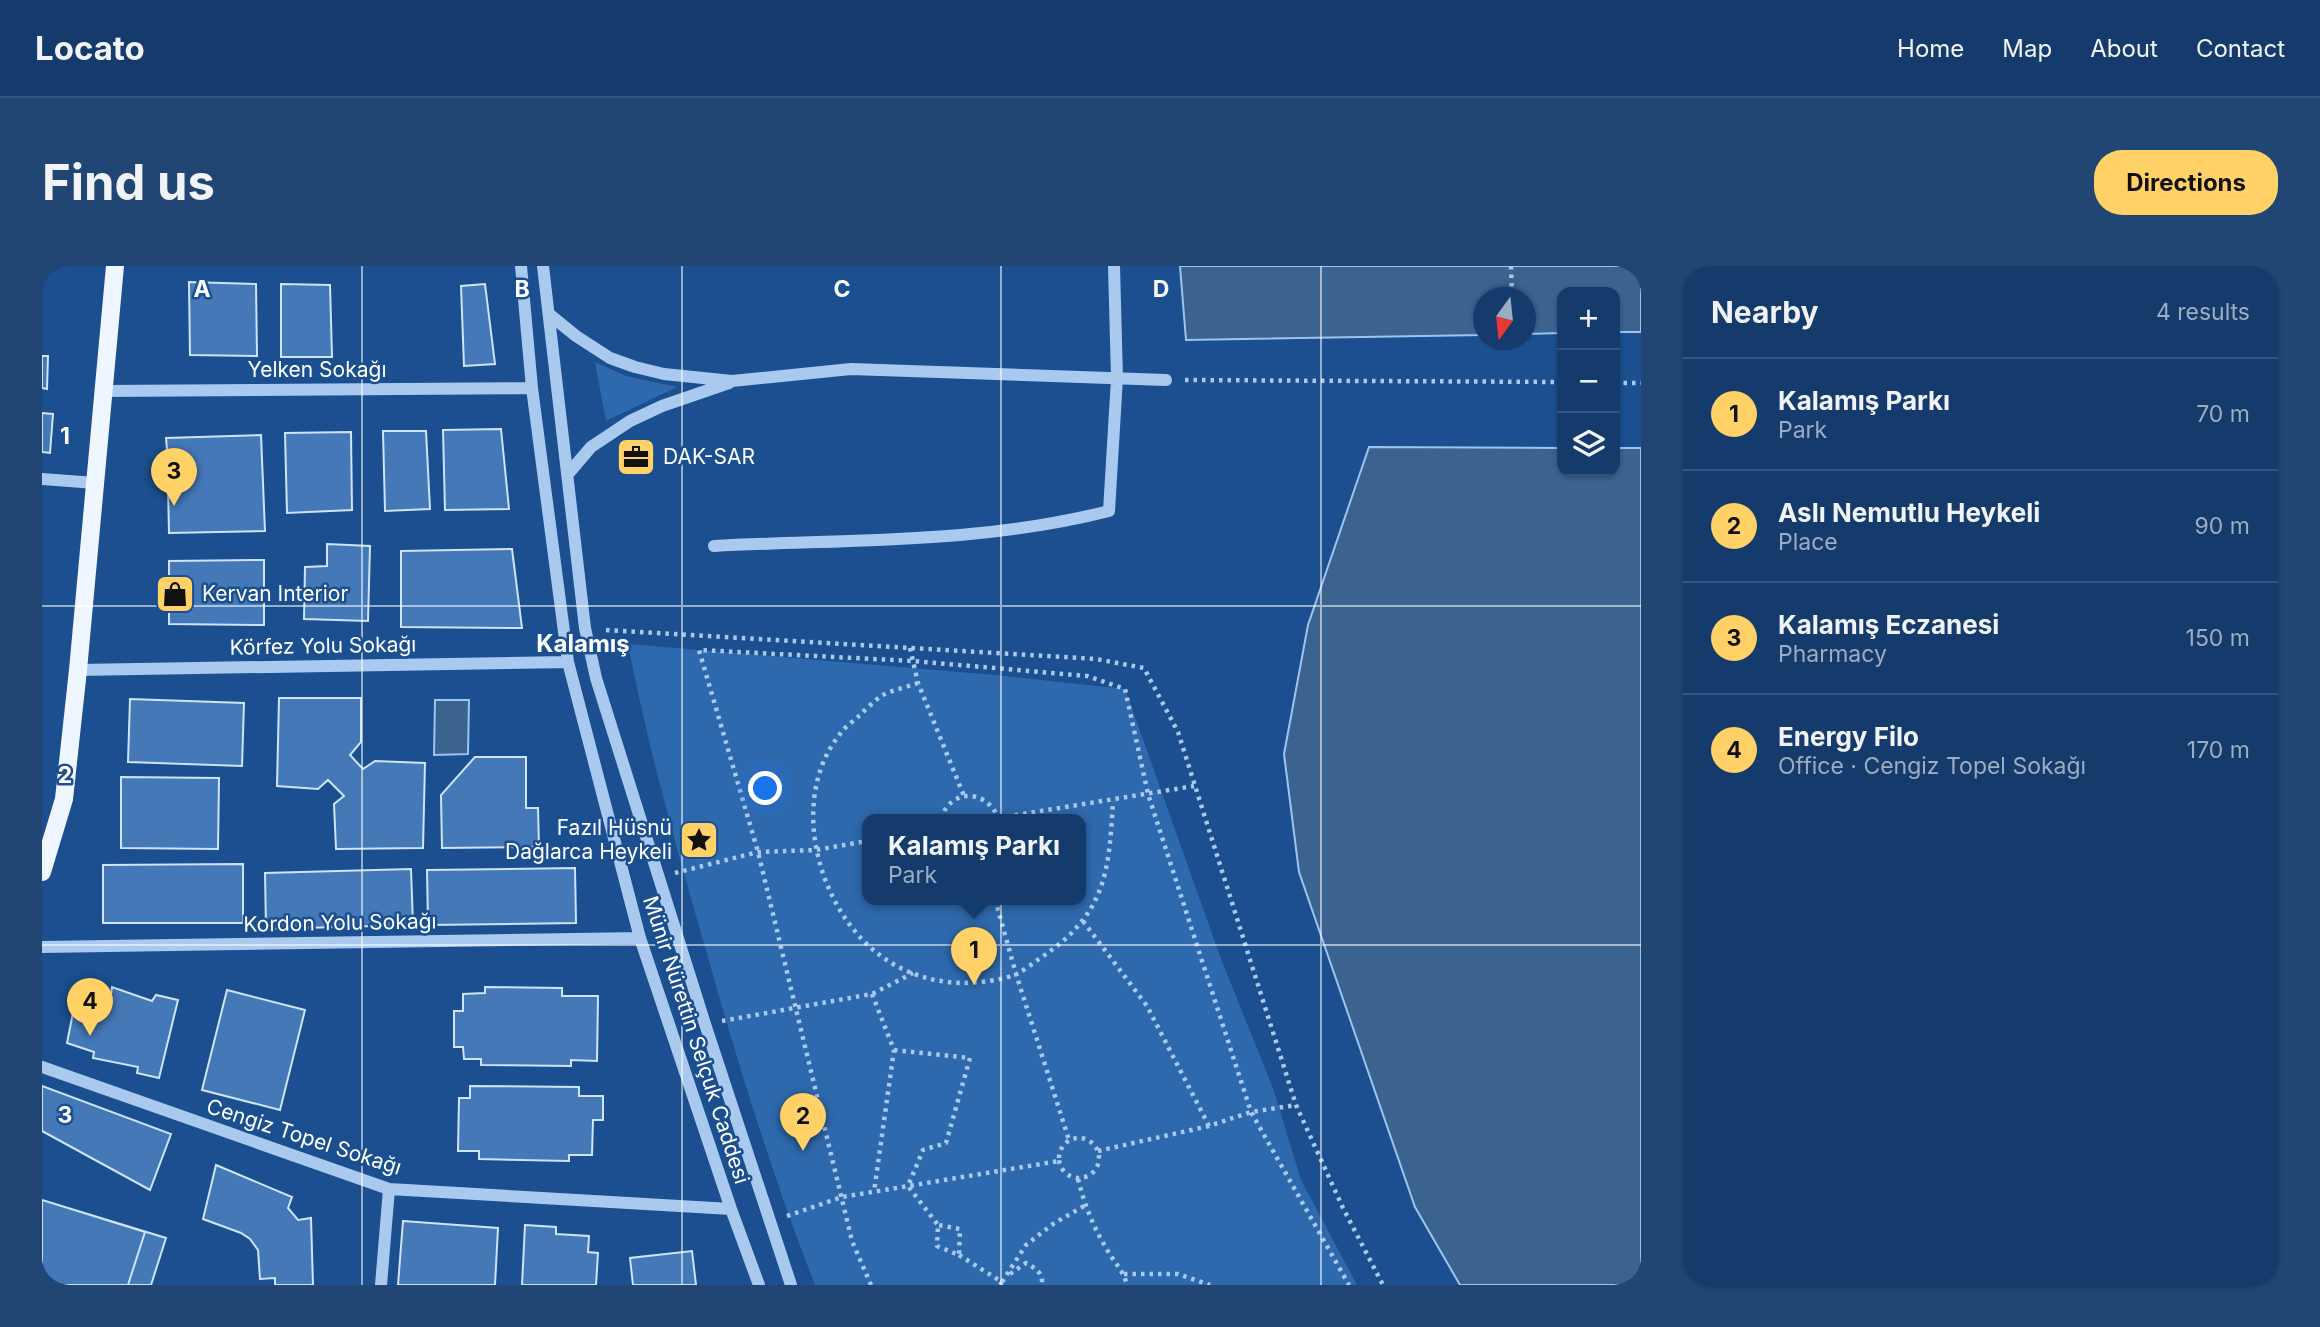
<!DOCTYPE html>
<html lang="en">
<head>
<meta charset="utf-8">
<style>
	:root { --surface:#143b6b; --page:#214673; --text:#f1f3f6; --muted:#9dadc1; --line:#33557e; --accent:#ffd166 }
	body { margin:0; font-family:Inter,sans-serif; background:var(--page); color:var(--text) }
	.controls { position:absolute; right:21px; top:21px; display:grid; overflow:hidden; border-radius:14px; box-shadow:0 2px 5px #0004 }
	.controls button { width:63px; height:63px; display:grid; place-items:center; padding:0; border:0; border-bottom:2px solid var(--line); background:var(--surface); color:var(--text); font:35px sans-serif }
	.compass { position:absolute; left:1431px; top:21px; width:63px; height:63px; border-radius:50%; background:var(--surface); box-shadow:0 2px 5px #0004; rotate:195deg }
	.you { position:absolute; left:724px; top:523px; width:24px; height:24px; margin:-18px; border:5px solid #fff; border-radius:50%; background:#1a73e8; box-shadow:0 0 0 10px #1a73e833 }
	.badge { display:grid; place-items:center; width:46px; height:46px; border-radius:50%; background:var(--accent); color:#111; font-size:23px; font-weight:700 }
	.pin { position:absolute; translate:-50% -58px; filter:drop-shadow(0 2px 4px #0008) }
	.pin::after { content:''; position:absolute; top:37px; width:24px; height:21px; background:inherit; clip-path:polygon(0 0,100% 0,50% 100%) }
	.popup { position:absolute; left:820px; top:548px; width:224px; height:91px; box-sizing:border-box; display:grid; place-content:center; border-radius:14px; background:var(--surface); filter:drop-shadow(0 2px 5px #0005); font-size:23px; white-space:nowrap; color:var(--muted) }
	.popup b { font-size:26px; color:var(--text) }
	.popup::after { content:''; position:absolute; left:50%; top:100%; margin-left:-14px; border:14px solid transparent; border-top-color:var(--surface) }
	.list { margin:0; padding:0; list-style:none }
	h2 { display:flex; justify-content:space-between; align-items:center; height:91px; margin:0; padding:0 28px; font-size:30px }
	h2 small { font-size:23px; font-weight:400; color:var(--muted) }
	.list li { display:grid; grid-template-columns:46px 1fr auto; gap:21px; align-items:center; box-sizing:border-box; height:112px; padding:0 28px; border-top:2px solid var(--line) }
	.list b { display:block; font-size:26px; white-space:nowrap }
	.list p { margin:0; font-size:23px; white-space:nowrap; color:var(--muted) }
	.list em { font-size:23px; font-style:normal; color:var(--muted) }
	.icon { flex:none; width:38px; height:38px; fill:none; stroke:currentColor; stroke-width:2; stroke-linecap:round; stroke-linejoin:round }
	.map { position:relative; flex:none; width:1599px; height:1019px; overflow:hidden; border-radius:28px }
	header { display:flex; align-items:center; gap:42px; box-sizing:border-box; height:98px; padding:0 35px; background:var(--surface); border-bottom:2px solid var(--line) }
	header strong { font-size:33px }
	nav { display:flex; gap:38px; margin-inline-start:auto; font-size:24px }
	.intro { display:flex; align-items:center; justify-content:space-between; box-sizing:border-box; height:168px; padding:0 42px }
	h1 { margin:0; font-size:49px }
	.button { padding:18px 32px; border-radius:28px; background:var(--accent); color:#111; font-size:24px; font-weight:700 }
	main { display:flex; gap:42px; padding:0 42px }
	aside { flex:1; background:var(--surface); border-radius:28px; box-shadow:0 2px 5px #0004 }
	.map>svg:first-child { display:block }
	.green { fill:#2e69ad; fill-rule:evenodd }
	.water { fill:#3c6290; stroke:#9cc4f0; stroke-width:2 }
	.building { fill:#4478b7; stroke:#cfe3fa; stroke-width:2 }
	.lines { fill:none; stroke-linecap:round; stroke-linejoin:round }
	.path { stroke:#a9c9ee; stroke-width:4.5; stroke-dasharray:3.5 5; stroke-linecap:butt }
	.minor { stroke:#a9c9ee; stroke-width:12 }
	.major { stroke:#f0f6ff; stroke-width:18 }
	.grid { fill:none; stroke:#fff; stroke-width:2; stroke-opacity:0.55 }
	.labels { text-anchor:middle; stroke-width:5; stroke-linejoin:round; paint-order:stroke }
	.street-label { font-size:21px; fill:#fff; stroke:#1b4f8f }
	.poi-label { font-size:21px; fill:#fff; stroke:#1b4f8f; text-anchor:start }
	.quarter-label { font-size:24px; font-weight:bold; fill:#fff; stroke:#1b4f8f }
	.grid-label { font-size:23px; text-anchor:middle; font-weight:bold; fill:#fff; stroke:#1b4f8f; stroke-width:5; stroke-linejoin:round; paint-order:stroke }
</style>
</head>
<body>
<header>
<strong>Locato</strong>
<nav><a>Home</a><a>Map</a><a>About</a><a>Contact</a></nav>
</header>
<div class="intro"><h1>Find us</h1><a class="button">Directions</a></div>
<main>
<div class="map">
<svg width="1599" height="1019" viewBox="0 0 1599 1019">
	<rect width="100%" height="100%" fill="#1b4f8f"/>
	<path class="green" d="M553,96L584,110L635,121L564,155Z
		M586,378L953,409L1083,423L1179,693L1231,822L1259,914L1315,1019H773C730,909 695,795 663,681C634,581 606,481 586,378ZM825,553H1039V633H825Z"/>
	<path class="water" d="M1138,0H1599V66H1573V26H1520V67L1484,68V32H1442L1441,69L1144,74Z
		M1327,181L1520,182V205H1573V182H1599V1019H1418L1373,941L1257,606L1242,488L1266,359Z
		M393,434H427L426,488L392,489Z"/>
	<path class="building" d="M147,16L214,18L215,90L148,89Z
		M239,18L288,19L290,91H239Z
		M443,18L453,98L422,100L419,20Z
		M0,90H6L5,123L0,122Z
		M0,147L11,148L8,187L0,186Z
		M459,163L467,243L403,244L401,164Z
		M341,165H384L388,243L343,245Z
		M309,166L310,244L245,247L243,167Z
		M219,169L223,265L127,267L126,221L141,222L140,195L126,196L124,172Z
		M586,173L605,174L603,209L584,208Z
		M285,278L328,280L326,355L262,353L263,301L285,300Z
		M470,283L480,362L359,361V285Z
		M222,294V359L127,358V295Z
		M237,432H319V476L308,489L321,503L333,495L383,497L381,582L294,583L292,538L302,530L286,514L276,523L235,520Z
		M88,433L202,437L200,500L86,496Z
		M433,491H484V542H496L497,581L400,582L399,529Z
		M79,511L177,512L176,583L79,582Z
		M201,598V657H61V599Z
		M533,602L534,657L386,659L385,604Z
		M369,603L371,659L224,663L223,607Z
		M36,721L69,728L70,721L110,735L114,729L136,734L117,812L95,807L96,801L51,792L52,786L25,777Z
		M443,721L520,722V730H556L555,795L529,794V800L439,799V793H422L421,781H412V745H421V728L443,727Z
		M185,724L263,744L238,844L160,824Z
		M0,820L129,868L108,924L0,865Z
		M428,820L537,821V830H561V854H551L550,889H527V895L437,893V885H416L417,832H428Z
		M174,899L250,931L246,942L256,954L269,952L271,1019H233V1012L218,1013L216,984L208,973L199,967L161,953Z
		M0,934L124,972L109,1019H0Z
		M0,934L103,966L86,1019H0Z
		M361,955L456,962L453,1019H356Z
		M483,959L514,961V968L547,970L546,986L556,987L554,1019H480Z
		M650,985L654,1019H591L588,992Z"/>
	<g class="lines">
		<path class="path" d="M1469,0L1470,32
			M1143,114L1520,116
			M1573,117H1599
			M564,364L1054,393L1102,402L1136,466L1254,839L1301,942L1341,1019
			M868,382L876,417L922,530
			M876,417C865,421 851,424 841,429C833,434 824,443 817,450C811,455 803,461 798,468C746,533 775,643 839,690C862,707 890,716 918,717C935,717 958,715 975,708C982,704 990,698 997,693C1063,649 1067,609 1071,535
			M956,552L1152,520
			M899,553C908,522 945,523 956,552
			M633,607L716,586L774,584L825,575
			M953,633L974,708L1027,874
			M1041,655L1105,740L1167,860
			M830,728L852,784L832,926
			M680,755L830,728L871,707
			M852,784L928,792L904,877L881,884L866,920L896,959L895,980L917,989L918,963L896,959
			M1017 892a20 20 0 1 1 40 0a20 20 0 1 1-40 0Z
			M1056,885L1167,860L1209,846L1254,839
			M1036,913C1042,937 1050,958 1063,980C1070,994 1081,1003 1085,1019
			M745,950L800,931L1017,895
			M917,989L960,1016L958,1019
			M968,1008L984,997C994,1003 1001,1006 1000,1019
			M1082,1008H1136L1168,1019
			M960,1016L984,979L1011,958L1042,940
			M829,1019L810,975L716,586L657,384L871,395L1045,410L1083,423L1106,528L1209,846L1307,1019"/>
		<path class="minor" d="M479,0L490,122L526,396L598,672L689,943L717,1019
			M501,0L543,362L554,412L663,758L749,1019
			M507,48L534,70L568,92L593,101L622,108L690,115L809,103L1124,114
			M61,125L490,122
			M526,208L549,181L588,155L620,140L687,117
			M0,213L53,217
			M672,280C804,273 938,278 1067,245L1075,112L1072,0
			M36,404L526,396
			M0,681L598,672
			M0,801L347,923L689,943
			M339,1019L347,923"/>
		<path class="major" d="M0,606L22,533L36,404L73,0"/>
	</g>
	<path class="grid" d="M320,0V1019M640,0V1019M959,0V1019M1279,0V1019M0,340H1599M0,679H1599"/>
	<defs>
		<g id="office-square" transform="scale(2.0125)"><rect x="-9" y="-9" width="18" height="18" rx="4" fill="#ffd166" stroke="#1b4f8f"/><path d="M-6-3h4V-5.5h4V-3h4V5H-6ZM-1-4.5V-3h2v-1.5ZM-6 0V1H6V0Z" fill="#111"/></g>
		<g id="shop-square" transform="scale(2.0125)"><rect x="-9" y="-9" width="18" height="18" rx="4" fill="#ffd166" stroke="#1b4f8f"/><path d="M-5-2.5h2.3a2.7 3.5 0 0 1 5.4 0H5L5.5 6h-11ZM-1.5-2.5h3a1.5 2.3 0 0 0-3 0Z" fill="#111"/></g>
		<g id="sight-square" transform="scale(2.0125)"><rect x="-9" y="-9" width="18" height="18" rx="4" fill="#ffd166" stroke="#1b4f8f"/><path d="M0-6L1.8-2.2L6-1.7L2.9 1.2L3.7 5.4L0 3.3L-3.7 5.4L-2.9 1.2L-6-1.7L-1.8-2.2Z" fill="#111"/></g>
	</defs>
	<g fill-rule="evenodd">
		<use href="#office-square" x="594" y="191"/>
		<use href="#shop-square" x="133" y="328"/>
		<use href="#sight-square" x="657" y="574"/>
	</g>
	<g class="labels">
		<g class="street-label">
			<text x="275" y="111">Yelken Sokağı</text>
			<text transform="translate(281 380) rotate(-1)" y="7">Körfez Yolu Sokağı</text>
			<text transform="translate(298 657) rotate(-1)" y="7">Kordon Yolu Sokağı</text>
			<text transform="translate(654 774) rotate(72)" y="7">Münir Nürettin Selçuk Caddesi</text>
			<text transform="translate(262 871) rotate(18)" y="7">Cengiz Topel Sokağı</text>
		</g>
		<g class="poi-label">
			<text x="621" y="198">DAK-SAR</text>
			<text x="160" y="335">Kervan Interior</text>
			<text x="630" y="569" text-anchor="end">Fazıl Hüsnü<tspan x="630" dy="24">Dağlarca Heykeli</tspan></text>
		</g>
		<g class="quarter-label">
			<text x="541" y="386">Kalamış</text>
		</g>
	</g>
	<g class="grid-label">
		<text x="160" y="31">A</text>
		<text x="480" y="31">B</text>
		<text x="800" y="31">C</text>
		<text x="1119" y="31">D</text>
		<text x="23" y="178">1</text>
		<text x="23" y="517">2</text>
		<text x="23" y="857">3</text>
	</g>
</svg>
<div class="controls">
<button>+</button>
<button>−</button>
<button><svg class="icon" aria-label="layers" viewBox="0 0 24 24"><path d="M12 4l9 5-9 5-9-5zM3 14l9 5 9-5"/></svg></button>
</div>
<svg class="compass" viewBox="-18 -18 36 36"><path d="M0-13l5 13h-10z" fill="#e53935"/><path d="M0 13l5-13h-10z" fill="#9dadc1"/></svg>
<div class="you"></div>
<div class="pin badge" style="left:932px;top:719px">1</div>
<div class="popup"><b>Kalamış Parkı</b>Park</div>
<div class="pin badge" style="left:761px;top:885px">2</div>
<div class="pin badge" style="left:132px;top:240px">3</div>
<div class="pin badge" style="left:48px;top:770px">4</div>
</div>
<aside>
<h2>Nearby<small>4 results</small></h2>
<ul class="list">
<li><span class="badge">1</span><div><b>Kalamış Parkı</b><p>Park</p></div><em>70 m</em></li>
<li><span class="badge">2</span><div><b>Aslı Nemutlu Heykeli</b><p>Place</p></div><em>90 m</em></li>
<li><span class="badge">3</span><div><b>Kalamış Eczanesi</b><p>Pharmacy</p></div><em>150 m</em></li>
<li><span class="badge">4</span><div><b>Energy Filo</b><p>Office · Cengiz Topel Sokağı</p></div><em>170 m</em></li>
</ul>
</aside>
</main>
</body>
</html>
